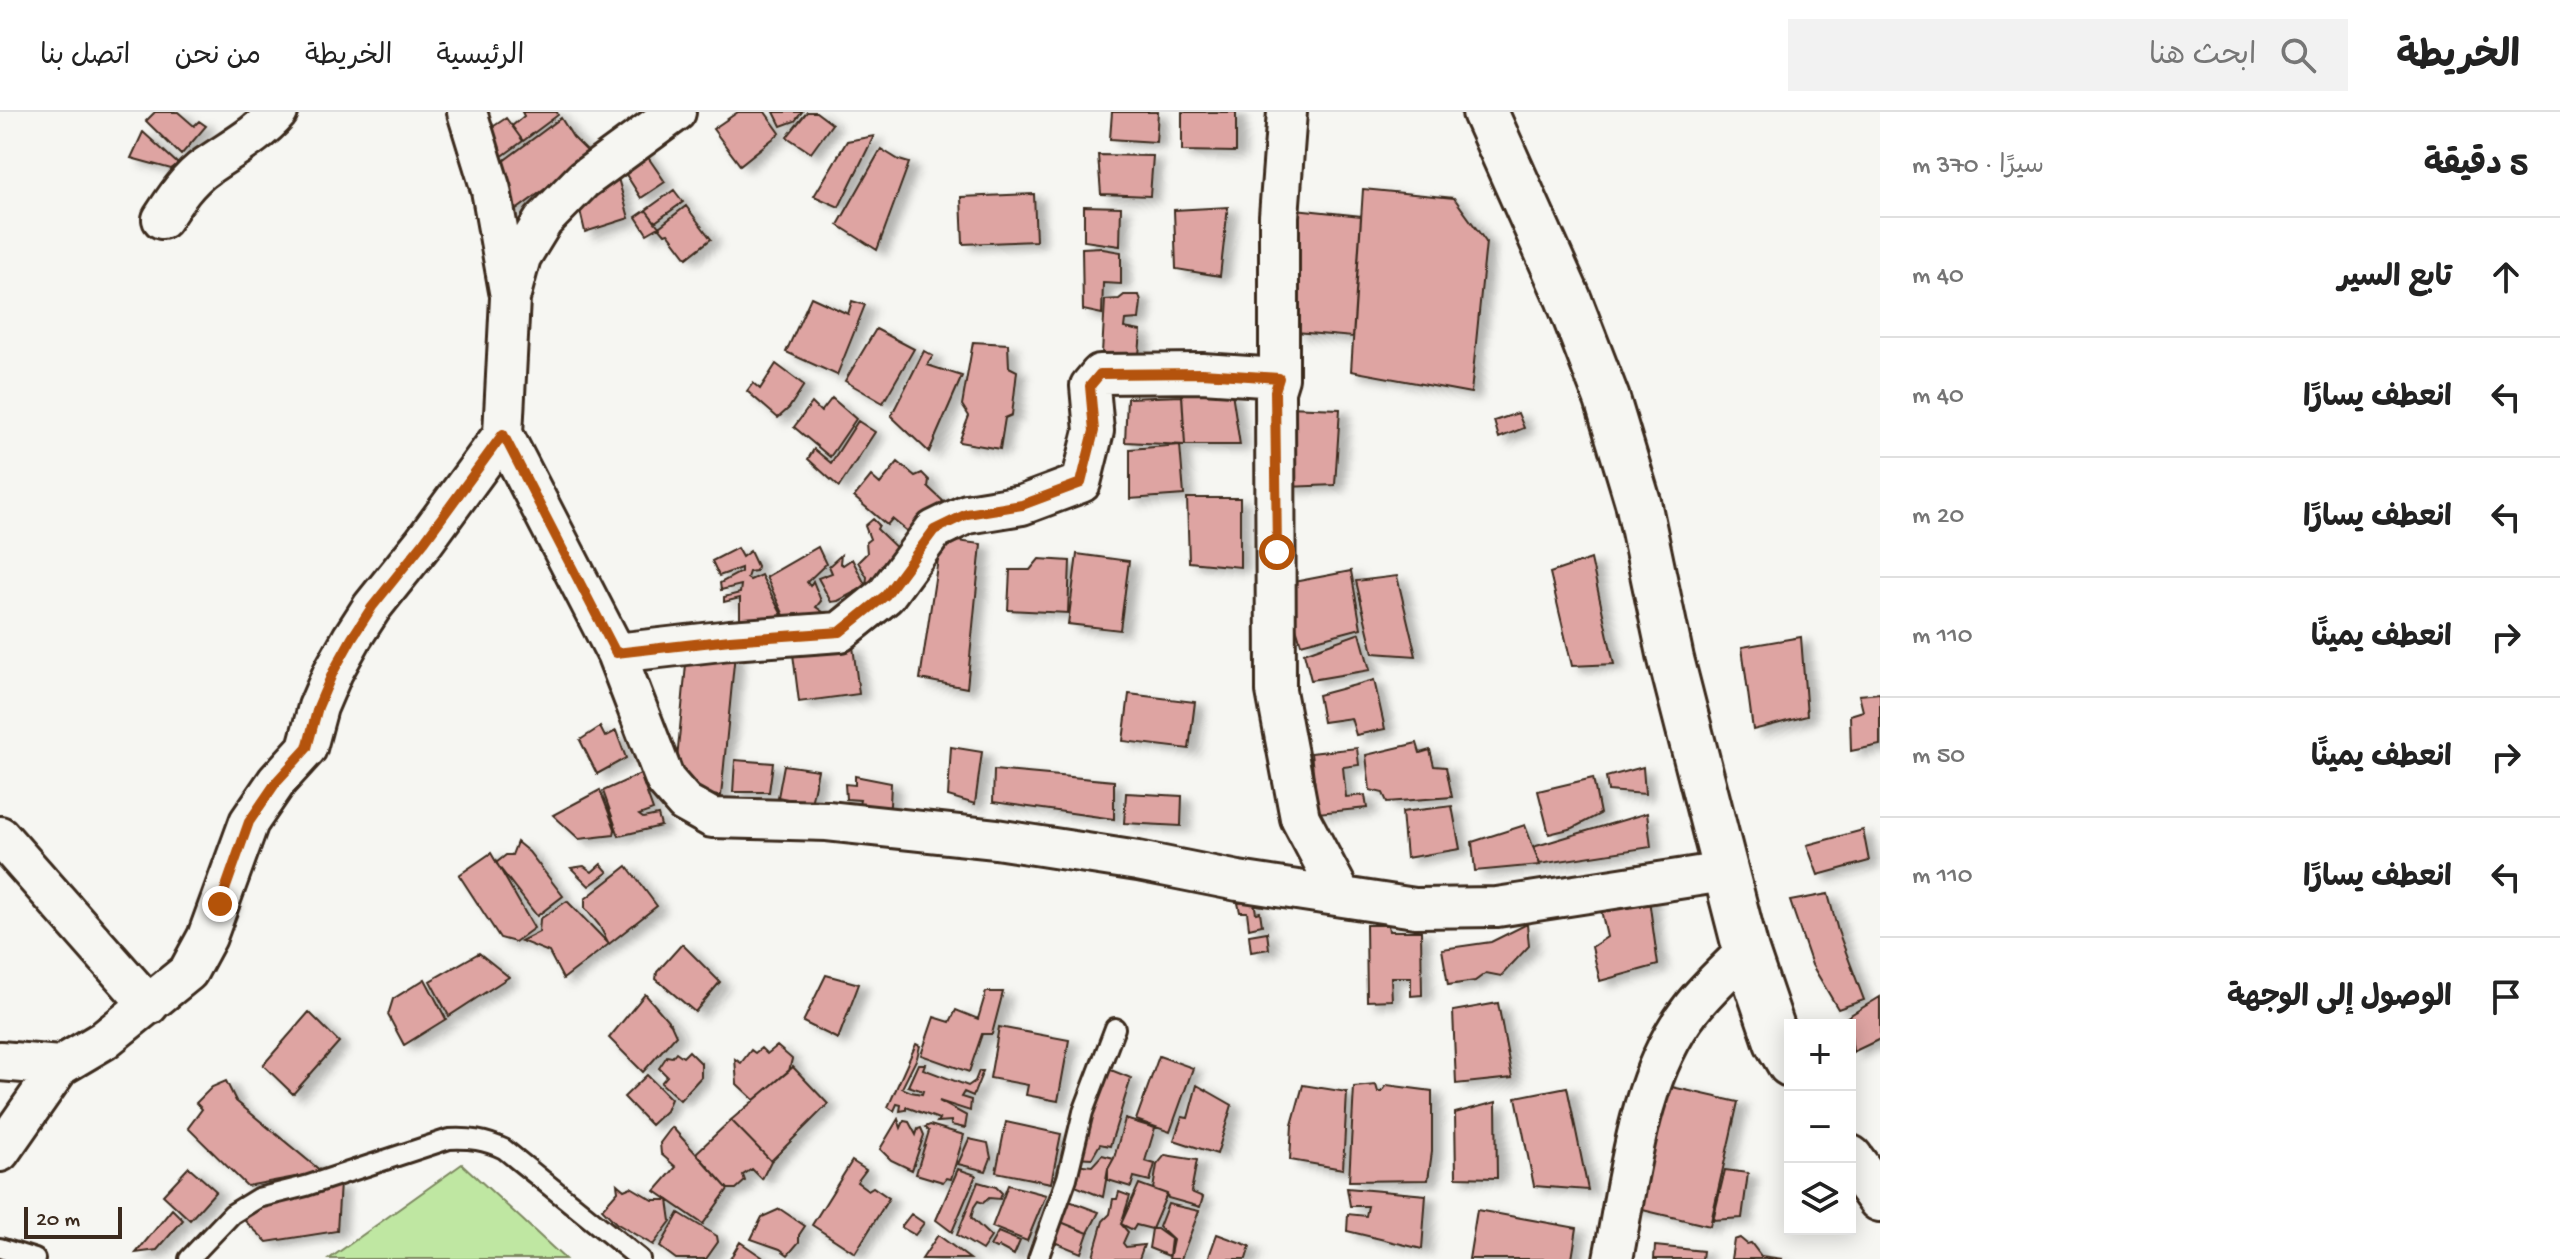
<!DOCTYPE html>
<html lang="ar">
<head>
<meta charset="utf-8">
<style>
	:root { --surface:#fff; --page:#f2f2f2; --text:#222; --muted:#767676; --line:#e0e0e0 }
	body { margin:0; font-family:"Gochi Hand","Playpen Sans Arabic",sans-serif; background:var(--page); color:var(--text); direction:rtl }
	.controls { position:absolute; right:24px; bottom:24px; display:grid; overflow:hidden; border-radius:0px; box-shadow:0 4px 20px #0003 }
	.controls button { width:72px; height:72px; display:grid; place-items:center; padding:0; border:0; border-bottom:2px solid var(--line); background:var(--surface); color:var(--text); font:40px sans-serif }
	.scale { position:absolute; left:24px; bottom:20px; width:98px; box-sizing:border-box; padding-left:8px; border:4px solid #3b2a1e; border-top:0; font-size:22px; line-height:28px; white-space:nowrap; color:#3b2a1e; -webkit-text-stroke:6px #f6f6f2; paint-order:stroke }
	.stop { position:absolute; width:24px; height:24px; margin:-18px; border:6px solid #b45309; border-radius:50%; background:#fff }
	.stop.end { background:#b45309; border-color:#fff; box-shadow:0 2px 8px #0008 }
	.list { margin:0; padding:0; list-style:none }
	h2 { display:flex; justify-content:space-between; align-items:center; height:104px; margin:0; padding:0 32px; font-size:34px }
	h2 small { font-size:26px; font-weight:400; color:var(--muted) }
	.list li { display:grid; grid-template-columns:52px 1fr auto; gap:24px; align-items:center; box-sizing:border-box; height:120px; padding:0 32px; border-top:2px solid var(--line) }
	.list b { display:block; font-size:30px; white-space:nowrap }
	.list em { font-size:26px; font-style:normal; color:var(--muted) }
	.icon { flex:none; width:44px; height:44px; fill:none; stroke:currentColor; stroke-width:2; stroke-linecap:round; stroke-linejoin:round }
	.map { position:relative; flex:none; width:1880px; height:1147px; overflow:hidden; direction:ltr }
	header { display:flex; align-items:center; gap:48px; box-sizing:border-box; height:112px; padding:0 40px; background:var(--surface); border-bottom:2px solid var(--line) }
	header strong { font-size:38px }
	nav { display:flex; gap:44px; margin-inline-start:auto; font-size:28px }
	.search { width:560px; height:72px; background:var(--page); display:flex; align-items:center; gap:20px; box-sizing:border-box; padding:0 28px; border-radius:0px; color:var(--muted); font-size:30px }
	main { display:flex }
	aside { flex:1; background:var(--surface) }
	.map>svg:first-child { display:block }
	.green { fill:#bfe7a2; stroke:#7d8860; stroke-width:2 }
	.building { fill:#dea4a2; stroke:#3b2a1e; stroke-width:2; filter:url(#shadow) }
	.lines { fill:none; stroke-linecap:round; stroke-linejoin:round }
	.service-casing { stroke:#3b2a1e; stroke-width:24 }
	.minor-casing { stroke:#3b2a1e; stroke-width:44 }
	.tertiary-casing { stroke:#3b2a1e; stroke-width:50 }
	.service { stroke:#f6f6f2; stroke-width:18 }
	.minor { stroke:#f6f6f2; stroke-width:38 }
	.tertiary { stroke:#f6f6f2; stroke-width:44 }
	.route { stroke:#b45309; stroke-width:10 }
</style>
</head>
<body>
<header>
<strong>الخريطة</strong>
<div class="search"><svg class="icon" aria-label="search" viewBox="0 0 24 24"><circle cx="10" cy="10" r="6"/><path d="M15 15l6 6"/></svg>ابحث هنا</div>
<nav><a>الرئيسية</a><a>الخريطة</a><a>من نحن</a><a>اتصل بنا</a></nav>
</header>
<main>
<aside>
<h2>5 دقيقة<small>سيرًا · 370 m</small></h2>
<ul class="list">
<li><svg class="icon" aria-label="ahead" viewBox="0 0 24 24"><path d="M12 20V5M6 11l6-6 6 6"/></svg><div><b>تابع السير</b></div><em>40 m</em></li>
<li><svg class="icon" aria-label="left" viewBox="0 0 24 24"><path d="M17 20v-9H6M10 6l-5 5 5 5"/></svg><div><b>انعطف يسارًا</b></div><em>40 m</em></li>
<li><svg class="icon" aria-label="left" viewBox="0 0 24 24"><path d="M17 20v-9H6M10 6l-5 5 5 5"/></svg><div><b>انعطف يسارًا</b></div><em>20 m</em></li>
<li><svg class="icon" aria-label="right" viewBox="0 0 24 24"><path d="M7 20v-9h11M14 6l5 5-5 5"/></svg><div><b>انعطف يمينًا</b></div><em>110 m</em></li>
<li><svg class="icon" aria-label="right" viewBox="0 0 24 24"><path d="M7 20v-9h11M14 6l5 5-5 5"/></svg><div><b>انعطف يمينًا</b></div><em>50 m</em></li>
<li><svg class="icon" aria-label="left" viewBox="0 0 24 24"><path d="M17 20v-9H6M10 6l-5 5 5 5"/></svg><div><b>انعطف يسارًا</b></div><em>110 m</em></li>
<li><svg class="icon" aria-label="arrive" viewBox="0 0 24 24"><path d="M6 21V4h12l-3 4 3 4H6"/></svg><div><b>الوصول إلى الوجهة</b></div></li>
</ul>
</aside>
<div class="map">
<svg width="1880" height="1147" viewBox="0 0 1880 1147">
	<defs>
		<filter id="shadow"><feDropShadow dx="9" dy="5" stdDeviation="4" flood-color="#0004"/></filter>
	</defs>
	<rect width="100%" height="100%" fill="#f6f6f2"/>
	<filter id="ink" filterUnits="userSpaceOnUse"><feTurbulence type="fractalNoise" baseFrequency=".0125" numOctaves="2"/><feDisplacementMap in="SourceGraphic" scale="16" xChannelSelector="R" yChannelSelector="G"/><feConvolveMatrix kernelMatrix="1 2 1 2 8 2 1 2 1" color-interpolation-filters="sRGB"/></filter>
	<g filter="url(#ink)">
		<path class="green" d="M462,1052L565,1147H329Z"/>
		<path class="building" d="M155,0H178L194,14L199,9L206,14L181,43L146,9Z
			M522,0H557L558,3L523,29L512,14L524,4Z
			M738,0H765L780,21L740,53L713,17Z
			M774,0H802L795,9L781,14Z
			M807,0H816L832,12L811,41L787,25Z
			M1112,0H1158L1156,30L1110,27Z
			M1182,0H1236V40L1182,39Z
			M506,6L523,29L497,48L485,20Z
			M561,6L573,25L591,43L508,104L494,56Z
			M143,20L178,52L171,57L131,46Z
			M874,24L839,95L814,84L847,29Z
			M881,37L899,48L909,51L877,138L838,113Z
			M643,38L665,70L641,86L620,53Z
			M1098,43L1153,44L1150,84L1101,82Z
			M618,66L629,106L585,120L575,77Z
			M1363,77L1454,86L1486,130L1471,281L1351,259Z
			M674,78L683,90L655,110L646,98Z
			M1034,82L1036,129L963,132L961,85Z
			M686,94L711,127L687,146L668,121L665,122L659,115Z
			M1084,94L1121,95L1120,134L1084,129Z
			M1228,95L1220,164L1176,157L1174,98Z
			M1295,97L1361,104L1353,225L1296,220Z
			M646,98L659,115L647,122L636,105Z
			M1101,135L1103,137L1121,140V172L1103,171L1102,202L1083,198L1082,136Z
			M1124,183H1139L1141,190L1139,207L1125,208L1124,216L1141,219L1139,243L1102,241L1105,188L1119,187Z
			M811,185L848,202L852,189L865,193L837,263L786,240Z
			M876,217L914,237L883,291L845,269Z
			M973,230L1008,232L1009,255L1017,259L1012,303L1005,306L1000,337L959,330L969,304L962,293Z
			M924,239L933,244L927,253L962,264L929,340L891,304Z
			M776,252L804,273L789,296L778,306L747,279L753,271L760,277Z
			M1232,280L1240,333H1185L1182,281Z
			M1182,284L1185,333L1125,330L1127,286Z
			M832,286L856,307L830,345L794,315L812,291L821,300Z
			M1287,295L1340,297L1335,373L1287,375Z
			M1518,301L1524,316L1499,326L1494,309Z
			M858,309L875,320L839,375L808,347L814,337L831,351Z
			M1180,333L1184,383L1130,387V337Z
			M898,350L915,364L922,361L929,368L928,375L943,389L913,424L892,407L887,413L854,385L871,364L880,372Z
			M1187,386H1240V455L1189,450Z
			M873,407L879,413L877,417L907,446L866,474L867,465L858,450L867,441L866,430L870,427L865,414Z
			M941,427L981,432L967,576L920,567Z
			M818,435L826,452L807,470L810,474L813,469L821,489L816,495L823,500L818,506L789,514L766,465Z
			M737,436L742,445L750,439L757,454L756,459L749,460L747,466L750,468L761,463L782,503L780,512L740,513V486L724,490V485L740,481L741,473L721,478L720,471L741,460V456L719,464L712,449Z
			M1077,442L1129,449L1120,518L1068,512Z
			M841,443L840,451L843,453L852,447L866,474L838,489L831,490L818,466L832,461L829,454Z
			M1039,447L1070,449L1068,501L1008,498L1010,458H1030Z
			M1591,447L1614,552L1572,554L1550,461Z
			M1351,459L1361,516L1301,532L1283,472Z
			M1397,464L1416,544L1373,541L1356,469Z
			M1360,521L1370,558L1311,568L1304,541Z
			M1801,525L1807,604L1753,618L1742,535Z
			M853,534L859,582L799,590L793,542Z
			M735,541L721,684L674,680L687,542Z
			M1374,568L1385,617L1356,623L1351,606L1323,610L1318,583Z
			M1880,581V633L1851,639L1850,603L1863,599L1859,583Z
			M1129,582L1195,590L1189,637L1123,629Z
			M600,615L605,625L616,619L626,646L597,662L580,628Z
			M1417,631L1420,641L1430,638L1434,654L1446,655L1452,685L1387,690L1383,681L1370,678L1366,643Z
			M951,635L982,640L975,692L948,684Z
			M1357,636L1359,653L1343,655L1346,685L1365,683L1367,696L1318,701L1311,641Z
			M735,648L773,651L769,680H733Z
			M784,653L818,658L811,692L778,685Z
			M1643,655L1645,682L1608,679L1606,665Z
			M994,658L1114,669V707L993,690Z
			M640,662L653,698L639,703L643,706L658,703L661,714L619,724L603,679Z
			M855,664L891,671L890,693L886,702L858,697L860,688L846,687L845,672L855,673Z
			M1593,666L1600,702L1573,716L1549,722L1538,679Z
			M600,678L615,717L614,723L579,727L553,703Z
			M1126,681L1182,684L1181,714L1124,711Z
			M1452,694L1460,737L1406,746L1402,700Z
			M1647,701L1651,735L1540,752L1533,735Z
			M1525,713L1540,753L1475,759L1472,730Z
			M1863,718L1869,749L1818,763L1807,733Z
			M517,730L529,740L563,784L537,804L496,751L506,743H512Z
			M491,741L534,816L515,830L500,826L459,763Z
			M601,752L608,760L589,774L571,756L584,754L592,760Z
			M627,754L657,794L609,832L599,813L585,796V787Z
			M1648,780L1658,853L1600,869L1592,835L1607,825L1599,789Z
			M1828,782L1838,819L1864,888L1838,897L1812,853L1790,789Z
			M567,789L609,832L563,867L549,840L521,829L539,820L540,807Z
			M1254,789L1256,801L1260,800L1262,813L1249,816L1247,800H1240L1238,791Z
			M1527,812L1529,834L1501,864L1486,861L1475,869L1448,873L1442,837L1491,830Z
			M1366,813H1388L1389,819H1421L1422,883L1411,884V865H1391L1392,888L1367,889Z
			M1267,820L1269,837L1251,840L1249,823Z
			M682,832L720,870L695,900L656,867L657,860Z
			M479,841L509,865L449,904L430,869Z
			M826,863L859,872L838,927L803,910Z
			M425,867L446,907L404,933L388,903L393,887Z
			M986,880H1003L992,922H982L969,960L921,943L934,905L950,910L956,898L978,907Z
			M645,882L671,912L676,923L643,960L609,926Z
			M1880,885V927L1853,940L1850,913H1846L1844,907Z
			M1498,891L1512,966L1456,972L1453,899Z
			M309,900L339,930L293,982L263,953Z
			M999,915L1069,928L1058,989L1026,983L1028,973L990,966Z
			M916,932L920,934L917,946L902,976L911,980L922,982L923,979L908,974L918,952H925L923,957L968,974L975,969L979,959H983L973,984L964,980L961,985L971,988L970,999L939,989L967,1004L965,1016L951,1013V1009L937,1010L939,1007L906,995V998L900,999L901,993L897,992L894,999L888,995Z
			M777,934L792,947L789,959L754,988L737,972L735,947L741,951L751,938L755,941L761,936L767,942Z
			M689,939L701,951V965L680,988L661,971L667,964L659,956L667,944L672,945L676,940L683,945Z
			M1159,944L1193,956L1170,1020L1136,1008Z
			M793,955L828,992L771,1049L731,1008Z
			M1106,956L1131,966L1110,1034L1100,1032L1092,1046L1072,1045Z
			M647,963L671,987L666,999L651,1013L624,985Z
			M226,969L236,989L322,1060L247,1074L188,1016L202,997L196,991L212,975Z
			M1659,972L1738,990L1710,1114L1630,1095Z
			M1197,973L1232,993L1217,1042L1174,1028L1182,1005L1188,1006Z
			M1303,973L1347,980L1343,1057L1290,1048L1292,1013Z
			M1376,973L1378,980H1382L1387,973L1432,979V1040L1428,1068L1349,1069L1354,975Z
			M1567,975L1588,1078L1534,1074L1516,985Z
			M1496,990L1497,1066L1456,1065L1455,1001Z
			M898,1007L901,1016L904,1009L909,1010L916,1023L918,1017L921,1016L924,1023L912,1058L891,1048L880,1037Z
			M1125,1007L1155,1016L1145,1049L1155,1052L1150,1069L1134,1065L1131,1075L1108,1068V1057L1114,1046Z
			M731,1008L771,1049L762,1067L752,1057L743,1063L745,1069L736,1077H728L696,1041Z
			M1006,1010L1061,1022L1051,1071L996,1060Z
			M930,1013L964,1023L951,1067L946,1066L943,1070L916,1062L929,1019L925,1015Z
			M672,1015L728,1077L703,1112L655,1079L676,1055L661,1042L660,1031Z
			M969,1027L988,1031L991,1046L986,1059L958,1052Z
			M1102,1043L1114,1046L1108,1057L1103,1085L1070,1072L1075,1052L1092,1054Z
			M1165,1043L1197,1048L1191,1080L1203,1085L1200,1095L1168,1086L1167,1082L1153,1077L1157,1053Z
			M852,1049L866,1058L857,1070L868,1078L873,1075L889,1086L855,1141L812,1113Z
			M189,1055L216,1079L190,1108L163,1083Z
			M958,1057L976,1063L952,1120L936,1108Z
			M1725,1058L1748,1061L1742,1106L1713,1108Z
			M978,1070L996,1075L1002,1081L1000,1087L989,1086L983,1091L978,1089L974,1095L971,1106L991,1125L982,1138L957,1123Z
			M340,1071L337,1119L267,1130L245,1109L253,1095Z
			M617,1072L624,1078L631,1075L653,1088H668L671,1109L653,1133L616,1111L602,1097L618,1079Z
			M1139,1072L1167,1082L1152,1117L1136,1113L1133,1118L1121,1112Z
			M1008,1073L1046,1083L1027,1129L992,1115Z
			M1347,1076L1426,1083L1422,1137L1347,1119L1348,1102L1366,1104L1368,1094H1350Z
			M1119,1080L1130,1084L1121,1112L1128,1120L1123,1131L1126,1135L1144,1133L1139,1147H1105L1093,1144L1103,1109L1110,1102L1113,1087H1117Z
			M1069,1089L1099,1100L1088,1121L1056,1108Z
			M1168,1092L1199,1099L1181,1147H1169L1173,1128L1159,1115Z
			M172,1097L183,1108L157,1138L136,1141Z
			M780,1097L805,1114L799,1123V1130L788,1143L780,1137L751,1127L762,1105Z
			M1477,1098L1577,1116L1572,1147H1469Z
			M679,1101L717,1124L718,1130L706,1147H676L660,1135Z
			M911,1102L924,1111L915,1123L901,1115Z
			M1056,1108L1088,1121L1081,1141L1049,1128Z
			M1152,1117H1157L1171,1127L1169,1144L1149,1136Z
			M998,1120L1020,1129L1014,1143L999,1135L996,1137L990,1134Z
			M1217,1122L1250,1134L1246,1147H1208Z
			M938,1123L970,1147H922Z
			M1740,1126L1747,1132L1751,1131L1761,1144L1783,1147H1731L1734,1128Z
			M740,1130L765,1147H730Z
			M1655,1134L1703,1139L1702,1147H1654Z"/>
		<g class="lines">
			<g class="service-casing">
				<path id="service" d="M0,1136L35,1147
					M189,1147L232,1102L258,1086L306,1074L449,1027C470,1026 485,1028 504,1037L640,1147
					M1038,1147L1067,1066L1083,1000L1115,916"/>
			</g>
			<g class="minor-casing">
				<path id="minor" d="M467,0L491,78L509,179
					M676,0L583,68L543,109L521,145L510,186L503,322L616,541L665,668L685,691L712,706L827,709L996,727L1138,749L1238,769L1415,796L1497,795L1724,760
					M1287,0L1279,104V266L1275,279L1276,579L1300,706L1341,783
					M162,107C175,87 188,67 207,54C233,36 258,23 278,0
					M616,541L730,528L840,520L886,483L934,418L967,402L1022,393L1081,371L1094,319L1090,274L1100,262L1202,261L1279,266
					M0,724L149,893
					M0,949L60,954L0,1040
					M60,954L104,928L188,860L207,825L249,710L277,669L307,636L318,595L333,560L352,526L372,495L424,430L503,322
					M1613,1147C1629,1066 1638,964 1691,897C1707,876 1728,858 1746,839"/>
			</g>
			<g class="tertiary-casing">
				<path id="tertiary" d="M1485,0L1568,186L1607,287L1638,390L1671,547L1746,839L1777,930L1790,952
					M1850,1046L1880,1087"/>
			</g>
			<use href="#service" class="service"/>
			<use href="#minor" class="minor"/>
			<use href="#tertiary" class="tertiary"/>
		</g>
	</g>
	<g class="lines" filter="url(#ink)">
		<path class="route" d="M220,792L249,710L277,669L307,636L318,595L333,560L352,526L372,495L424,430L503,322L616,541L730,528L840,520L886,483L934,418L967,402L1022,393L1081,371L1094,319L1090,274L1100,262L1202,261L1279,266L1275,279L1277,440"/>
	</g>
</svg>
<div class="controls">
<button>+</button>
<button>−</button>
<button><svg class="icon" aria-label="layers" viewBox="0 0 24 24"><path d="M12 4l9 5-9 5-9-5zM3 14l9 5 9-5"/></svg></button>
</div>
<div class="scale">20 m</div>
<div class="stop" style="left:1277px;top:440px"></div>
<div class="stop end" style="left:220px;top:792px"></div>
</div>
</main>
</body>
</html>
